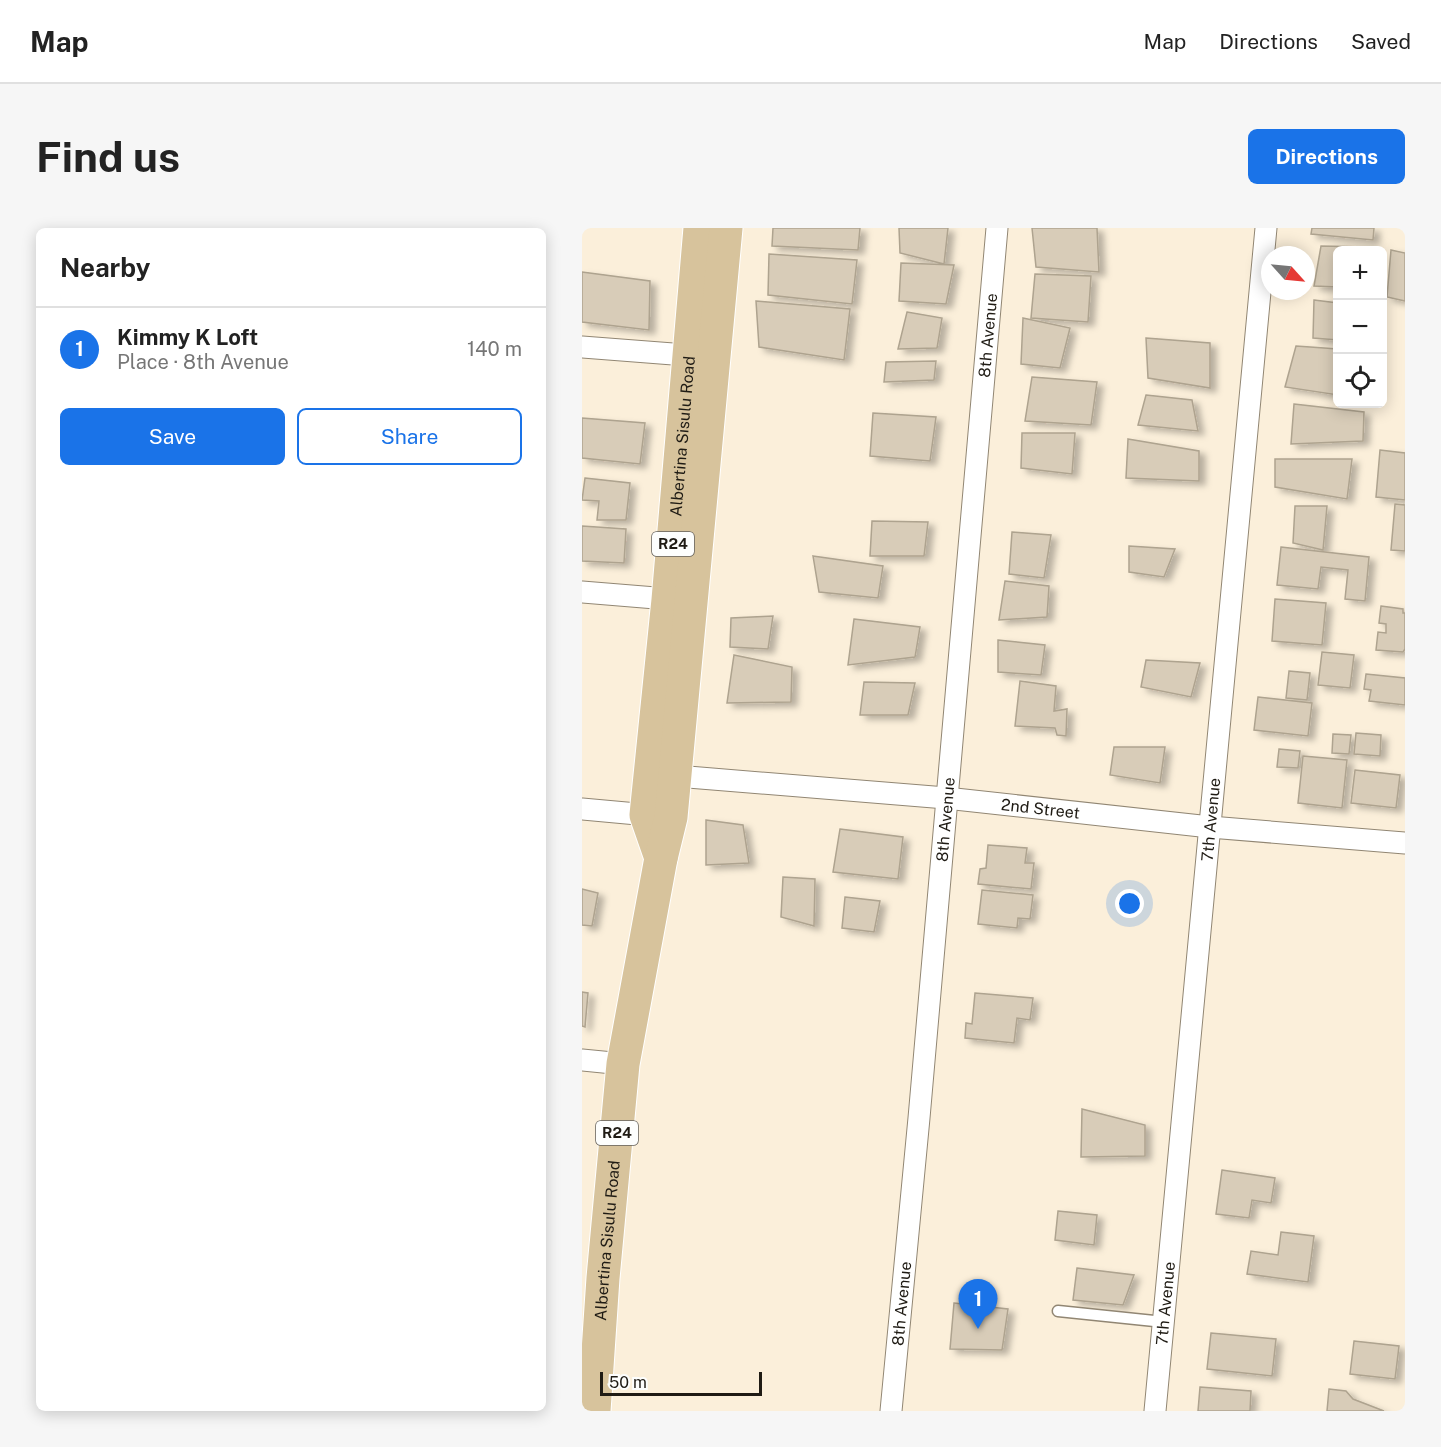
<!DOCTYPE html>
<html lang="en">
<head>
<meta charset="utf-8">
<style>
	:root { --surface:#fff; --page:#f6f6f6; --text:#222; --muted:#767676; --line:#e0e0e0; --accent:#1a73e8 }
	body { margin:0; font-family:"Public Sans",sans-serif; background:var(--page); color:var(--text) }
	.controls { position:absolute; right:18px; top:18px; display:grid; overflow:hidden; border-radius:9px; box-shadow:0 3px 15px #0003 }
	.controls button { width:54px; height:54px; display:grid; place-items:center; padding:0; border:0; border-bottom:2px solid var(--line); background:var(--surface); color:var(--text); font:30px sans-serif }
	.compass { position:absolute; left:679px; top:18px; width:54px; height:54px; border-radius:50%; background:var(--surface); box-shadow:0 3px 15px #0003; rotate:117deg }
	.scale { position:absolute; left:18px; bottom:15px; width:162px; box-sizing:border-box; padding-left:6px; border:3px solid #1f1b14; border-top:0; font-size:16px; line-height:21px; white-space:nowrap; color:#1f1b14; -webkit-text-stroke:4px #fdfefd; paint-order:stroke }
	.you { position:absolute; left:548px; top:676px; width:21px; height:21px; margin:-15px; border:4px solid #fff; border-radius:50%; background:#1a73e8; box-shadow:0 0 0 9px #1a73e833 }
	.badge { display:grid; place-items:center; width:39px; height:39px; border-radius:50%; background:var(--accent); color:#fff; font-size:20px; font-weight:700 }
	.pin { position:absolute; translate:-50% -50px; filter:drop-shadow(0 2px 3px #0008) }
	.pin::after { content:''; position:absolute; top:32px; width:21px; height:18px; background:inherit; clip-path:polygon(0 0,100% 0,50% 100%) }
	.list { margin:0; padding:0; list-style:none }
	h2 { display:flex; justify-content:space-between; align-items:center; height:78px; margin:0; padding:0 24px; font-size:26px }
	h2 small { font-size:20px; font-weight:400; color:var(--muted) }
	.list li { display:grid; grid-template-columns:39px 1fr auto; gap:18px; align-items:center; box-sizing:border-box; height:84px; padding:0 24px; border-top:2px solid var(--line) }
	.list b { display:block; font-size:22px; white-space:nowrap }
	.list p { margin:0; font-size:20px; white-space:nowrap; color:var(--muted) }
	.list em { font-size:20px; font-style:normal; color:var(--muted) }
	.actions { display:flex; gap:12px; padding:18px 24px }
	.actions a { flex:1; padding:14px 0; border:2px solid var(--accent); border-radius:9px; text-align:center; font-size:21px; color:var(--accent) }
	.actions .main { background:var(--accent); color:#fff }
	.icon { flex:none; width:33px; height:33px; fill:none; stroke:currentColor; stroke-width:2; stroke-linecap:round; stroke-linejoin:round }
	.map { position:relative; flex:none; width:823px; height:1183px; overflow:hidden; border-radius:9px }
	header { display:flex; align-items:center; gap:36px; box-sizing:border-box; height:84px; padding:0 30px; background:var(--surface); border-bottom:2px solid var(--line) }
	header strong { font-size:28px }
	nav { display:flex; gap:33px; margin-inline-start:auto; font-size:21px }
	.intro { display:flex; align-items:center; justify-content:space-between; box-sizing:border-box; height:144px; padding:0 36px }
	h1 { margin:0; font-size:42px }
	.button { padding:15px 27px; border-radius:9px; background:var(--accent); color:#fff; font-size:21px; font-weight:700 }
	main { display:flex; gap:36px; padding:0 36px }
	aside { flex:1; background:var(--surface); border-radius:9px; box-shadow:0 3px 15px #0003 }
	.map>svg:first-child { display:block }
	.building { fill:#d8ccb8; stroke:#aea38f; stroke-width:1.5; filter:url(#shadow) }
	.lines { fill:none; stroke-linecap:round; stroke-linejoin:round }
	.service-casing { stroke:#918673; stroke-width:13 }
	.minor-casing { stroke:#918673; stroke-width:23 }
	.primary-casing { stroke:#fff; stroke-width:35 }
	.service { stroke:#fff; stroke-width:10 }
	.minor { stroke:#fff; stroke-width:21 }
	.primary { stroke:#d7c39c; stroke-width:33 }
	.labels { text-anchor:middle; stroke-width:6; stroke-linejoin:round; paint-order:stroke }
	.shield { fill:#fdfefd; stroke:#625f5a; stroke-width:1.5 }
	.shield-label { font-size:15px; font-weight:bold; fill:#1f1b14 }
	.street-label { font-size:16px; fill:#1f1b14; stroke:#fdfefd }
</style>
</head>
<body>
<header>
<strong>Map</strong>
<nav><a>Map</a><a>Directions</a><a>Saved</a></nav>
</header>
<div class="intro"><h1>Find us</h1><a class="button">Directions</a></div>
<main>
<aside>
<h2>Nearby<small></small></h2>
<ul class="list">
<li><span class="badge">1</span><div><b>Kimmy K Loft</b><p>Place · 8th Avenue</p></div><em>140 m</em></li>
</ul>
<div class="actions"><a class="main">Save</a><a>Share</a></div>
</aside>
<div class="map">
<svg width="823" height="1183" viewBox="0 0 823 1183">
	<defs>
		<filter id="shadow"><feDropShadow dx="6" dy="4" stdDeviation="3" flood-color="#0004"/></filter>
	</defs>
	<rect width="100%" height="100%" fill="#fbefda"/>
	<path class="building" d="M191,0H278L276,22L190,18Z
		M317,0H366L362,36L318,25Z
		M450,0H515L517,44L454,39Z
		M730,0H792L791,12L729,6Z
		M739,18L787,19V22H756V59L732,58Z
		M809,22L823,25V73L805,69Z
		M187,26L275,32L270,76L186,67Z
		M319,35L372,37L364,76L317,73Z
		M0,44L68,53L67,102L0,94Z
		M453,46L509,48L506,94L449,90Z
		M732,72L756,75V112L731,110Z
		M174,73L268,81L262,132L177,119Z
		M325,84L360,90L355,120L316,121Z
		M441,90L488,100L478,140L439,136Z
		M564,110L628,115V160L566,150Z
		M714,118L756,121V167L703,159Z
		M354,133L352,152L302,154L304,134Z
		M450,149L515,154L509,197L443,193Z
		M564,167L610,172L616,203L556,197Z
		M712,176L782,184L781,213L709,216Z
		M291,185L354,189L348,233L288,228Z
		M0,190L63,195L58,236L0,230Z
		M440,205H493L490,246L439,240Z
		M546,211L617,223V253L544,250Z
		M798,222L823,225V272L794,269Z
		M693,231H770L765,271L693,259Z
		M3,250L48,255L44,292H15L17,273L0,272Z
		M813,276L823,277V323L809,322Z
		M713,278H745L741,322L711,315Z
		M290,293L346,294L342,328H288Z
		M0,298L44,301L42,335L0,333Z
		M430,304L469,307L462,350L427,346Z
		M547,318L593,321L582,349L547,344Z
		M699,319L787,329L783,373L763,371L766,342L739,339L736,361L695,357Z
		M231,328L301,338L296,370L237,364Z
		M423,353L467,358L465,389L417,392Z
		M693,371L744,375L740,417L690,413Z
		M799,378L821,381V385H823V421L821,424L794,422L796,404L804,405V396L797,395Z
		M191,388L186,421L148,419L149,390Z
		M272,391L338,399L333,429L266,437Z
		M416,412L463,417L459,447L416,444Z
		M740,424L772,427L768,460L736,457Z
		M152,427L210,439L209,474L145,475Z
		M564,432L618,435L609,469L559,459Z
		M707,443L728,445L725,472L704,470Z
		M784,446L823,450V477L787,473L789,462L782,461Z
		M438,453L474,458L472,483L485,481L484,508L475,507L473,500L433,498Z
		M282,454L333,455L326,487H278Z
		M676,469L730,475L726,508L672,502Z
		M774,505L799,507L798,528L772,526Z
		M751,506L769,507L767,526L750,525Z
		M532,519H583L578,555L528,547Z
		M697,521L718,523L716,540L695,539Z
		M721,528L765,532L760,580L716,575Z
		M773,542L818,547L814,580L769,575Z
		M124,592L161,597L167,635L124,637Z
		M258,601L321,609L316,651L251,644Z
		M406,617L445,620L443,635H452L449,661L396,656L398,641L404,640Z
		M201,649L233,651L232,698L199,689Z
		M0,661L16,665L10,698L0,697Z
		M400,662L451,667L448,691L436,690L435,700L396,696Z
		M263,669L298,673L292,704L260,700Z
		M0,764L6,765L3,799L0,798Z
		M393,765L451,770L448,792L435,790L432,815L383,810L384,795L390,796Z
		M500,881L563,897V928L499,929Z
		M640,942L693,950L689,975L670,972L667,990L634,986Z
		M476,983L515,987L512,1017L473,1012Z
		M699,1004L732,1008L726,1054L665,1046L669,1023L696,1027Z
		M495,1040L552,1047L541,1077L491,1072Z
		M372,1075L426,1081L420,1122L368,1121Z
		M629,1105L694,1111L690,1148L625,1141Z
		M772,1113L817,1118L813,1151L768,1146Z
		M618,1159L669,1163L668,1183H616Z
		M747,1161L764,1163L771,1171L802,1183H745Z"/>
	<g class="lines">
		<g class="service-casing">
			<path id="service" d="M476,1083L582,1094"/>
		</g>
		<g class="minor-casing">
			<g id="minor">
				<path d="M0,119L117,128"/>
				<path d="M0,364L98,372"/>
				<path id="s1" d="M94,548L364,570L628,599L823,615"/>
				<path d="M0,581L77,588"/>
				<path d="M0,832L41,836"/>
				<path id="s2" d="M309,1183L337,890L415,0"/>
				<path id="s3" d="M573,1183L684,0"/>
			</g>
		</g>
		<g class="primary-casing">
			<g id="primary">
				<path id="s4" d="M79,630L64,587L86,372L118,0"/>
				<path id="s5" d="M12,1183L21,1050L41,836L79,630L89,589L144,0"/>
			</g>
		</g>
		<use href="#service" class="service"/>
		<use href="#minor" class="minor"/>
		<use href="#primary" class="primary"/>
	</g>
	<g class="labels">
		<g class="shield">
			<rect x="70" y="304" width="42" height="24" rx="4.5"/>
			<rect x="14" y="893" width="42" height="24" rx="4.5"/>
		</g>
		<g class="shield-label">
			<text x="91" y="321">R24</text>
			<text x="35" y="910">R24</text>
		</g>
		<g class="street-label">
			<text dy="6" stroke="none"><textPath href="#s2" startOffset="1080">8th Avenue</textPath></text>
			<text dy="6" stroke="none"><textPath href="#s4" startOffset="426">Albertina Sisulu Road</textPath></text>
			<text dy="6" stroke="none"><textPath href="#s1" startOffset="366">2nd Street</textPath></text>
			<text dy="6" stroke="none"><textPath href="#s3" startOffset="594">7th Avenue</textPath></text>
			<text dy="6" stroke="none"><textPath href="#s2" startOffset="594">8th Avenue</textPath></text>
			<text dy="6" stroke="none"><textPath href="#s5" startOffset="171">Albertina Sisulu Road</textPath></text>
			<text dy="6" stroke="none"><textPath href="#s3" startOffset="108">7th Avenue</textPath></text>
			<text dy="6" stroke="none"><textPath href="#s2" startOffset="108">8th Avenue</textPath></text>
		</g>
	</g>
</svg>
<div class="controls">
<button>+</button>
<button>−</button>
<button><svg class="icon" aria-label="locate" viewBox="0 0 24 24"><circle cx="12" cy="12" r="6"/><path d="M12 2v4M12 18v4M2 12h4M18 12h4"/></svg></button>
</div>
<svg class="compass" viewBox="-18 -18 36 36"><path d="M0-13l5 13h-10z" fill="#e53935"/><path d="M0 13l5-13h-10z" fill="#767676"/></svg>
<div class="scale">50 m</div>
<div class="you"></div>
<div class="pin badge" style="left:396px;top:1101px">1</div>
</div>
</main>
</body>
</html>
